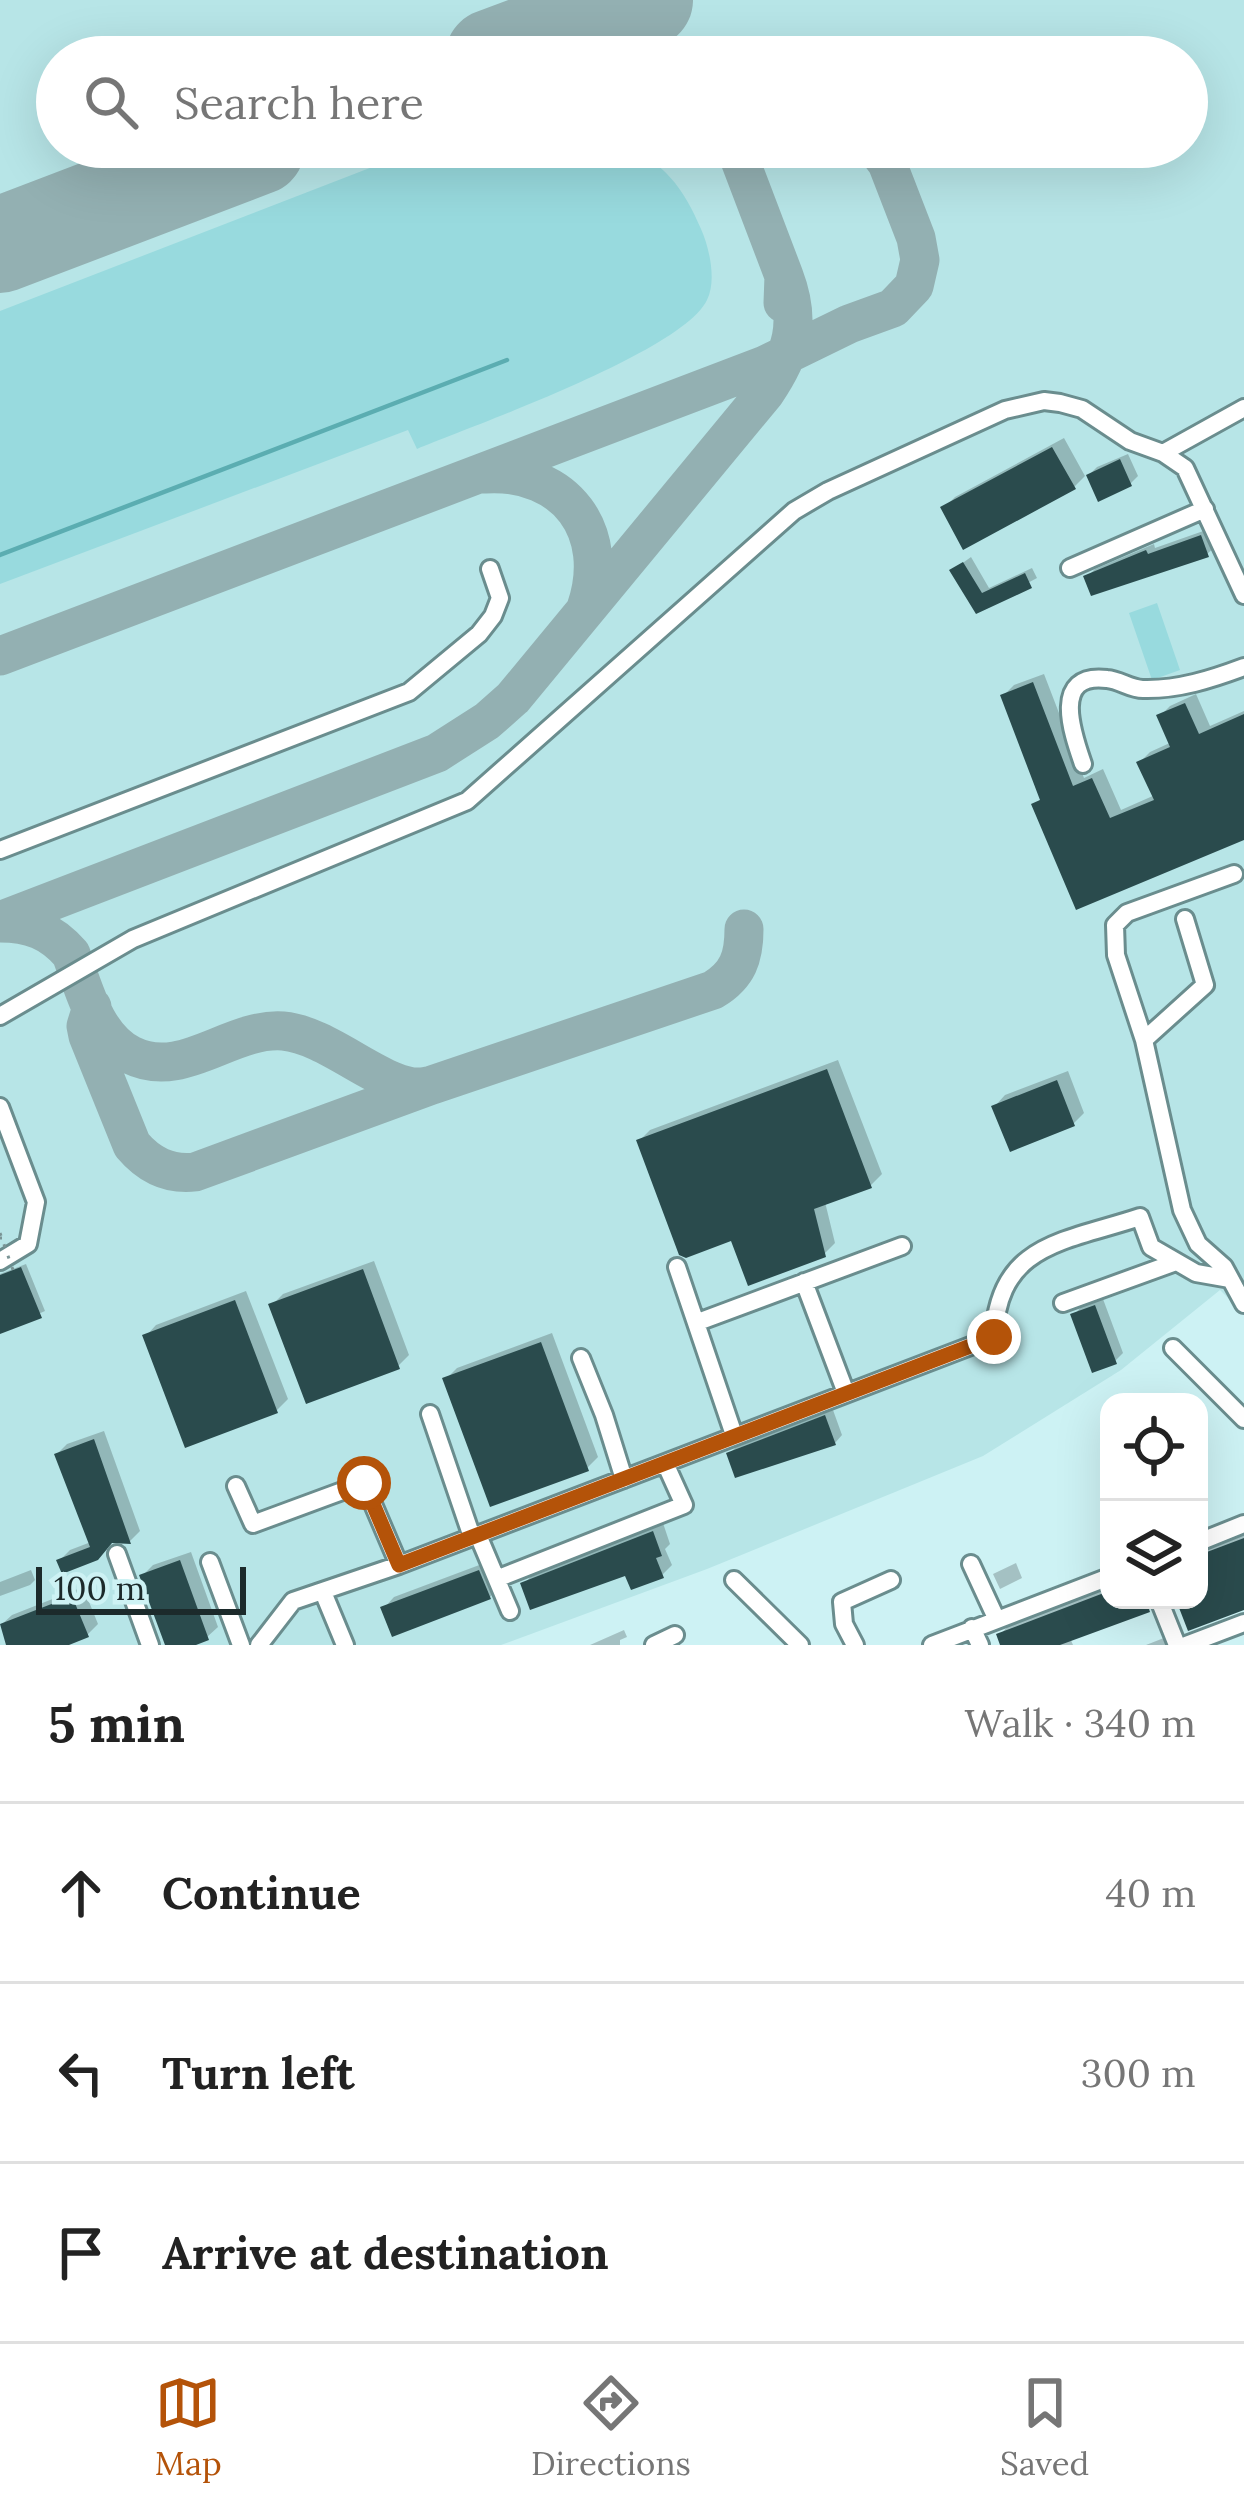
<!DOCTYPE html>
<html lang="en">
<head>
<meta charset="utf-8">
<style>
	:root { --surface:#fff; --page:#f6f6f6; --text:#222; --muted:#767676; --line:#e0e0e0; --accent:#b45309 }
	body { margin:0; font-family:Lora,serif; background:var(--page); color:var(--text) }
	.controls { position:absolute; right:36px; bottom:36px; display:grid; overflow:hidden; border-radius:24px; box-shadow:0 12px 48px #0002 }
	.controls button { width:108px; height:108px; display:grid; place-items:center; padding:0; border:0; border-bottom:3px solid var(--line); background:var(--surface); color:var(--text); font:60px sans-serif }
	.scale { position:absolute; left:36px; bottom:30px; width:210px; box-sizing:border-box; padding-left:12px; border:6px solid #1c2a2b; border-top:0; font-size:33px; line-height:42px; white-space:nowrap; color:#1c2a2b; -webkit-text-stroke:9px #cdf2f4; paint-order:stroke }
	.stop { position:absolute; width:36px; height:36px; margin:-27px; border:9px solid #b45309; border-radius:50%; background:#fff }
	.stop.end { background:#b45309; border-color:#fff; box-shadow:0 3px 12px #0008 }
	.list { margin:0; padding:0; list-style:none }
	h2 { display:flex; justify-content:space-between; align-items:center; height:156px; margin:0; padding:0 48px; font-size:51px }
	h2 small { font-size:39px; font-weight:400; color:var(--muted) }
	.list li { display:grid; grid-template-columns:78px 1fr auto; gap:36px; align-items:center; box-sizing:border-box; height:180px; padding:0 48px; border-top:3px solid var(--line) }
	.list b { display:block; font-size:45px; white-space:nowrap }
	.list em { font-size:39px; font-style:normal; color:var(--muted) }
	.icon { flex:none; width:66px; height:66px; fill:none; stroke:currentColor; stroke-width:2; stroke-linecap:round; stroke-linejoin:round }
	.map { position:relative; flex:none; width:1244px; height:1645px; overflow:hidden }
	.search { position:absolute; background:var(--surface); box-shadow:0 12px 48px #0002; left:36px; right:36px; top:36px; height:132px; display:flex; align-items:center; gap:30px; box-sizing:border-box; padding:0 42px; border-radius:66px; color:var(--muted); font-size:45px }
	.sheet { height:696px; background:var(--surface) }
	nav { display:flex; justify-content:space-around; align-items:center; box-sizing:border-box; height:168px; border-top:3px solid var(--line); background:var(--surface); font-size:33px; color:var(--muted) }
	nav a { display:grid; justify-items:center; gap:6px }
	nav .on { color:var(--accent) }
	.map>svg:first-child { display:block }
	.built { fill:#b7e5e7; fill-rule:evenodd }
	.green { fill:#98dade }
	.shadow { fill:#0003 }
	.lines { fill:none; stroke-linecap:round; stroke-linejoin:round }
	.stream { stroke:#5badb1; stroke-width:4.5 }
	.taxiway { stroke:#93b0b2; stroke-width:39 }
	.runway { stroke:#93b0b2; stroke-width:96 }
	.building { fill:#2a4b4d }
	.minor-casing { stroke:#6a8d8e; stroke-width:22 }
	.path { stroke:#7a9495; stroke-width:3; stroke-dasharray:3 9; stroke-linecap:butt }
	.minor { stroke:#fff; stroke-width:16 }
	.path-bridge { stroke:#7a9495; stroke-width:3; stroke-dasharray:3 9; stroke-linecap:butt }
	.route { stroke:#b45309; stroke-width:15 }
</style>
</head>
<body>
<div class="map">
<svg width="1244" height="1645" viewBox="0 0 1244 1645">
	<rect width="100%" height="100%" fill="#cdf2f4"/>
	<path class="built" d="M0,0H1244V1314L1220,1290L1121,1370L983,1456L707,1569L501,1645H0ZM57,57H1187V147H57Z"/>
	<path class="green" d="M424,147H621C664,160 684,189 701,229C709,247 717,280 707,300C683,351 475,425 417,449L408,430L0,584V311Z
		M1157,603L1180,670L1152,680L1129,613Z"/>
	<path class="shadow" d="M1064,438L1085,476L1074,487L944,508L955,497Z
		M1128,454L1138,476L1130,484L1089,475L1097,467Z
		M1209,529L1215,547L1207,554L1087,577L1095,569L1154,544L1155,548Z
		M971,557L989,588L1032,568L1037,578L977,610L953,570Z
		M1044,674L1084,778L1103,769L1121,810L1155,795L1140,762L1150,752L1172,742L1160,716L1170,706L1196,694L1210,726L1244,711V836L1078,906L1035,805L1042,798L1003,696L1014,685Z
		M838,1060L882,1174L871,1185L825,1202L835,1243L824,1254L733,1237L639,1141L650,1130Z
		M1068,1071L1084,1113L1073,1124L995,1106L1005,1095Z
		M374,1261L409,1355L398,1366L272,1305L283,1294Z
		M26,1264L45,1311L0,1331V1274Z
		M246,1291L288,1399L277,1410L146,1336L156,1325Z
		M1103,1299L1123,1353L1115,1361L1074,1315L1081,1307Z
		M552,1333L598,1457L587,1468L446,1379L457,1368Z
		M833,1410L842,1435L835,1443L729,1454L737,1446Z
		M104,1431L140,1531L130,1541L112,1540L60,1560L70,1550L91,1542L57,1454L67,1444Z
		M663,1523L670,1544L665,1549L672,1565L662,1575L627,1572L524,1584L533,1574Z
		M1244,1535V1610L1180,1600H1199V1542L1215,1547Z
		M191,1552L218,1627L207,1637L187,1645H168L142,1576L153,1565Z
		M490,1561L500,1586L490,1597L384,1608L394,1597Z
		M1016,1563L1022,1578L1000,1589L993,1574Z
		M31,1570L35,1580L30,1585L0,1596V1582Z
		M83,1587L98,1624L87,1635L61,1645H9L1,1625L12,1615Z
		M1109,1588V1600L1157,1601L1149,1610L1070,1638L1073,1645H1004L1000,1635L1008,1626Z
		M624,1630L627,1637L620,1640V1645H590Z
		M1174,1634L1178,1645H1146Z"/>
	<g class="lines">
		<path class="stream" d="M0,555L507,360"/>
		<path class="taxiway" d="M735,147L784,276L783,303
			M485,474C566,469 612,532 586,608
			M0,656L765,365L849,324L893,308L914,286L920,260L916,238L887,163L875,147
			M0,921L437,753L487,721L513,698L765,393C792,353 802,323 784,276
			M0,923C30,923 51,931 71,954C84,989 95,1037 131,1055C183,1081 230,1027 283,1031C332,1035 389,1096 427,1086
			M92,1007L86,1026L88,1036L132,1145C149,1165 169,1175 195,1172L432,1085L713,990C738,975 744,957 744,929"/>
		<path class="runway" d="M493,57L645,0
			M0,245L257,147"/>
	</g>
	<path class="building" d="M1052,447L1076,489L963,550L940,507Z
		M1120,459L1132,486L1098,502L1086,475Z
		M1201,535L1209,557L1091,596L1083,576L1146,550L1148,554Z
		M963,562L982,593L1025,573L1032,588L976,614L949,570Z
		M1033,682L1073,786L1092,778L1110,818L1154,800L1136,762L1170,747L1156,715L1185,703L1199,734L1244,714V840L1076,910L1031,804L1040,800L1000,695Z
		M827,1069L872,1188L814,1209L826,1257L748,1286L731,1241L686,1258L679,1255L636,1140Z
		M1057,1080L1075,1126L1010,1152L991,1106Z
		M21,1267L42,1318L0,1334V1275Z
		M363,1269L400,1369L306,1404L268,1304Z
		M235,1300L278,1413L185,1448L142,1335Z
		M1095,1305L1117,1364L1092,1373L1070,1314Z
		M541,1342L589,1471L490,1507L442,1378Z
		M825,1415L836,1445L735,1478L726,1453Z
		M94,1439L131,1544L112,1543L98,1560L62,1574L56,1560L90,1547L54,1454Z
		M653,1531L662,1556L656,1558L664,1578L631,1590L625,1576L530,1610L520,1583Z
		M1244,1538V1610L1188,1631L1176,1600H1199V1555Z
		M180,1560L209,1640L196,1645H165L139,1575Z
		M479,1570L491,1599L392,1637L380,1607Z
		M1109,1591V1600H1146L1150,1612L1060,1645H1000L996,1634Z
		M72,1596L89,1637L69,1645H6L0,1624Z"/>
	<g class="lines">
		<g class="minor-casing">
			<path id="minor" d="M1163,453L1244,408
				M1070,568L1205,509
				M1083,764C1073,735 1050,672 1107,679C1120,680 1130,689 1143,689C1178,690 1212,679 1244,667
				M0,850L409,692L479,634L493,616L500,598L490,569
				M1185,919L1205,985L1144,1040L1182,1210L1198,1244L1224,1267L1244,1304
				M0,1016L133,939L467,801L794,511L828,491L1005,410L1044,401L1060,403L1082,409L1130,441L1163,453L1185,468L1244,595
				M1144,1040L1116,955L1115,925L1127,913L1234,874
				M0,1107L36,1202L28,1244L0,1261
				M677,1267L734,1435
				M804,1282L846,1393
				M1063,1303L1176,1262
				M698,1322L902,1246
				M1173,1348L1244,1419
				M581,1358L604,1415L624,1479
				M430,1414L472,1537
				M236,1486L253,1524L364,1483L399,1565
				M478,1535L510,1611
				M1199,1542L1244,1524
				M117,1554L150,1645
				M210,1562L241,1645
				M971,1564L996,1618
				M499,1578L684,1505L665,1463
				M734,1580L800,1645
				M323,1592L345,1645
				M1159,1600L1177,1645
				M972,1628L980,1645
				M259,1645L293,1601L399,1565L994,1337C998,1243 1065,1242 1140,1217L1151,1247L1196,1273L1230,1279
				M654,1645L675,1635
				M855,1645L844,1624L842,1602L891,1580
				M932,1645L1109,1577
				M1186,1645L1244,1623"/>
		</g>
		<path class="path" d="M0,1238H2"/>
		<use href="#minor" class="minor"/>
		<path class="path-bridge" d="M0,1233L13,1270"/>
	</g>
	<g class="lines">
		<path class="route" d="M364,1483L399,1565L994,1337"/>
	</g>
</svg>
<div class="controls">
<button><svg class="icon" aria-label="locate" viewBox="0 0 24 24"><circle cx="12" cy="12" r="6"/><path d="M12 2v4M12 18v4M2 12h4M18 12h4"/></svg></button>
<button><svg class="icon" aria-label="layers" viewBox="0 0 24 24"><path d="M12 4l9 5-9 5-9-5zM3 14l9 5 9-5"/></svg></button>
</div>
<div class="scale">100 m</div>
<div class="stop" style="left:364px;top:1483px"></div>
<div class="stop end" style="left:994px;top:1337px"></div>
<div class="search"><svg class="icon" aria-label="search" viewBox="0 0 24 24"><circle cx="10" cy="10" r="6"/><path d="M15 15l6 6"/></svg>Search here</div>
</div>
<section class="sheet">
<h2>5 min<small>Walk · 340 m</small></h2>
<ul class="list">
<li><svg class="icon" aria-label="ahead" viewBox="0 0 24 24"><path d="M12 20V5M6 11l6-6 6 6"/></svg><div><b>Continue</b></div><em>40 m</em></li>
<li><svg class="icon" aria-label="left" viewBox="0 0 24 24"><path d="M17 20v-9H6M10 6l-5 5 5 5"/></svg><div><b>Turn left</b></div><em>300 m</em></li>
<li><svg class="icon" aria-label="arrive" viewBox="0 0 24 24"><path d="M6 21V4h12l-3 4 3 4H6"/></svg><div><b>Arrive at destination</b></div></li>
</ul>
</section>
<nav>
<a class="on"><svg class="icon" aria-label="map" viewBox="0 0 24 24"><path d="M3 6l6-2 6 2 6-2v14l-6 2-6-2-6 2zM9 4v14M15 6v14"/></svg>Map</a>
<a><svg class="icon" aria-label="directions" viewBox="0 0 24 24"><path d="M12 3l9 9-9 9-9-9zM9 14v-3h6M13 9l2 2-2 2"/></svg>Directions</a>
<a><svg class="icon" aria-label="saved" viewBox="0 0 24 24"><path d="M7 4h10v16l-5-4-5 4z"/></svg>Saved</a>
</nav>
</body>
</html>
